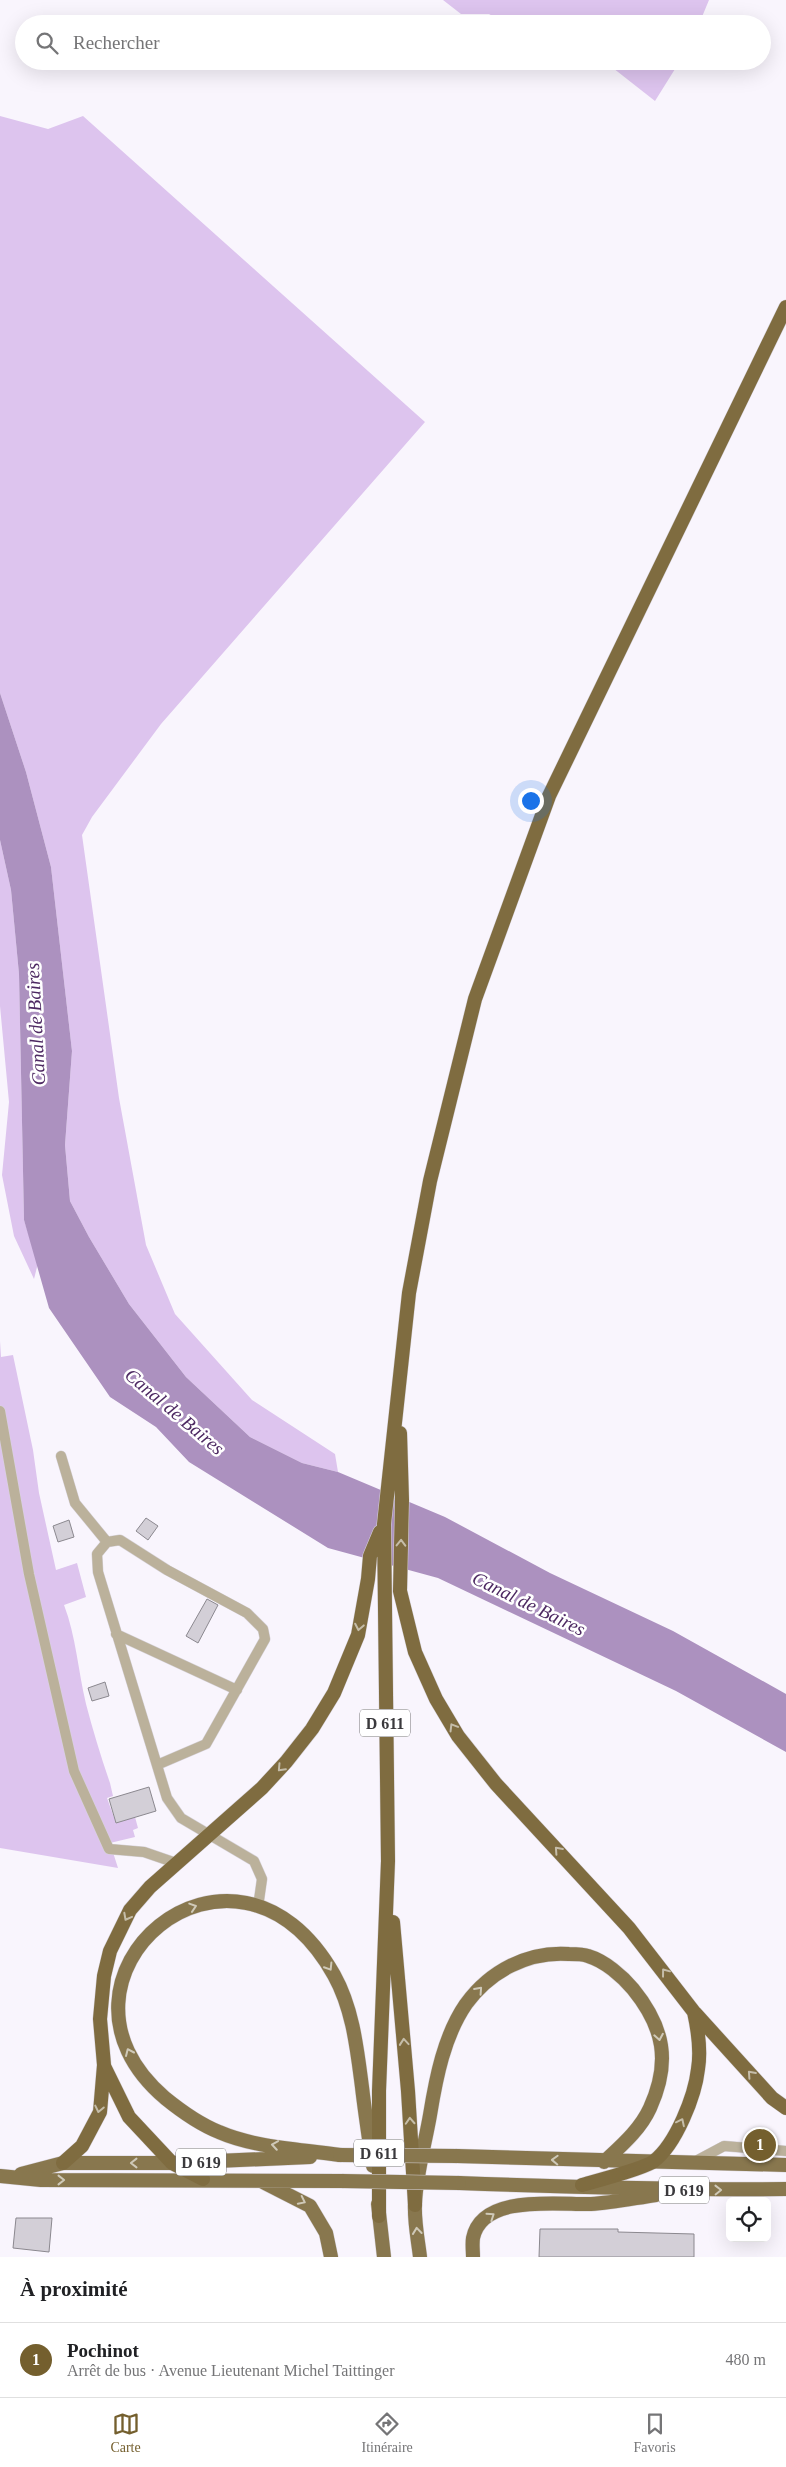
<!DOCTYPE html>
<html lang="fr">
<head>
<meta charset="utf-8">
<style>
	:root { --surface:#fff; --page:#f2f2f2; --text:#202124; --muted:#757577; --line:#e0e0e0; --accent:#745f2e }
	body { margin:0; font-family:Georgia,serif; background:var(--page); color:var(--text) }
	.controls { position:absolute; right:15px; bottom:15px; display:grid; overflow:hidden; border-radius:8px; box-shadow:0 5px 20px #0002 }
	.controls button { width:45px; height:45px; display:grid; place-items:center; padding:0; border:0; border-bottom:1px solid var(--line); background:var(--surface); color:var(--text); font:25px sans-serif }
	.you { position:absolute; left:530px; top:800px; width:18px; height:18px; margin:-12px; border:4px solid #fff; border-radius:50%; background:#1a73e8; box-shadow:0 0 0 8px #1a73e833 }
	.badge { display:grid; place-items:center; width:32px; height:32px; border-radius:50%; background:var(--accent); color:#fff; font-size:16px; font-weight:700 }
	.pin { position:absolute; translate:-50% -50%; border:2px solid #fff; box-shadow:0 1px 5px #0006 }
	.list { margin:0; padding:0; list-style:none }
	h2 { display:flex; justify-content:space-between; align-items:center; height:65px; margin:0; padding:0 20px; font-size:21px }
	h2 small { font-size:16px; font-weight:400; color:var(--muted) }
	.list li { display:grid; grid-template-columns:32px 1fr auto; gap:15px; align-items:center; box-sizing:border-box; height:75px; padding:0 20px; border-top:1px solid var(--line) }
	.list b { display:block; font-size:19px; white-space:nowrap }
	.list p { margin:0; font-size:16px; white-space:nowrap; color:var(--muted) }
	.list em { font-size:16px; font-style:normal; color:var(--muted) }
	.icon { flex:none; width:28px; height:28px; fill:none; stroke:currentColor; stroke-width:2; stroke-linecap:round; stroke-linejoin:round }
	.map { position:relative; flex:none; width:786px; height:2257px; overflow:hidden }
	.search { position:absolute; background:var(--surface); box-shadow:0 5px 20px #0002; left:15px; right:15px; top:15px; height:55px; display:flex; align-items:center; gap:12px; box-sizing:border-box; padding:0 18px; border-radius:28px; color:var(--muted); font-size:19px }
	.sheet { height:140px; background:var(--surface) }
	nav { display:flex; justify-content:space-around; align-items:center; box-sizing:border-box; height:70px; border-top:1px solid var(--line); background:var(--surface); font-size:14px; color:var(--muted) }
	nav a { display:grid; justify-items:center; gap:2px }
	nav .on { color:var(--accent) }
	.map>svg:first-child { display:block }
	.green { fill:#ddc4ee }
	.water { fill:#ac91bf }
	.building { fill:#d3cfd7; stroke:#8b888f }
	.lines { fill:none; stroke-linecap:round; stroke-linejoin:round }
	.service-casing { stroke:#d7d3da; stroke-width:11 }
	.primary-casing { stroke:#d7d3da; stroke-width:15 }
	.trunk-casing { stroke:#d7d3da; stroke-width:15 }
	.service { stroke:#bbb19b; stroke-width:10 }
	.primary { stroke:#88774e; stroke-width:14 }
	.trunk { stroke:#7f6c40; stroke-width:14 }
	.primary-bridge-casing { stroke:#d7d3da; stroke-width:15; stroke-linecap:butt }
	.primary-bridge { stroke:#88774e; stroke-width:14 }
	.oneway { stroke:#c5bda9 }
	.oneway2 { stroke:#cfc9b8 }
	.labels { text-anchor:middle; stroke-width:5; stroke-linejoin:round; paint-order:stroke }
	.shield { fill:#fff; stroke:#767577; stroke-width:1 }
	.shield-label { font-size:16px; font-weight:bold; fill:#3b3a3d }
	.water-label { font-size:19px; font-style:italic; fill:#4d2962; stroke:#fff }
</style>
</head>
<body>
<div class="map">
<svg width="786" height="2257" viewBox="0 0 786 2257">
	<rect width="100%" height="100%" fill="#f9f5fd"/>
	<path class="green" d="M443,0H709L699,24H507L489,14H461Z
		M604,61H680L655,101Z
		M0,116L48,129L83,116L425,422L161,724L92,817L82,835L119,1098L146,1245L175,1314L252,1400L335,1454L338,1472L302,1463L250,1437L186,1377L129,1304L89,1237L70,1201L65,1145L72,1051L51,867L26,772L0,693Z
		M0,840L11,890L19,974L24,1220L38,1263L34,1279L14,1236L2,1175L9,1102L0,1006Z
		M0,1341L1,1357L13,1355L33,1450L39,1493L56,1570L77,1563L86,1597L64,1605C76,1636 78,1671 86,1704C93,1731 101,1757 110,1783L113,1796L107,1798L116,1823L135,1817L138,1828L133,1830L135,1837L110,1843L118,1868L0,1848Z"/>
	<path class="water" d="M0,693L26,772L51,867L72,1051L65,1145L70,1201L89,1237L129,1304L186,1377L250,1437L302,1463L338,1472L445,1517L550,1573L673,1631L786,1694V1752L676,1691L438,1578L328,1548L189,1462L156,1427L110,1397L49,1308L24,1220L19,974L11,890L0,840Z"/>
	<path class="building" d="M146,1518L158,1526L148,1540L136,1531Z
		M69,1520L74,1537L58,1542L53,1526Z
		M207,1599L218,1605L198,1643L186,1636Z
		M105,1682L109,1696L92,1701L88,1688Z
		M149,1787L156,1811L116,1823L109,1799Z
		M16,2218H52L49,2252L13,2248Z
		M540,2229H618V2232L694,2234V2257H539Z"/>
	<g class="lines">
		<g class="service-casing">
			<path id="service" d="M0,1411L29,1574L74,1771L109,1849L144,1852L176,1863
				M61,1456L75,1503L107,1542
				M116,1634L237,1690
				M157,1765L206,1744L265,1639L263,1629L247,1613L167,1570L120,1540L107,1542L97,1554L98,1572L167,1798L181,1818L254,1861L262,1879L258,1907
				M694,2162L724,2146L786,2151"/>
		</g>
		<g class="primary-casing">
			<path id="primary" d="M340,2155C301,2149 256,2148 219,2132C199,2124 181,2111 165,2098C25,1979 234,1798 334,1975C353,2009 357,2049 362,2087C365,2113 369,2139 373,2166
				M457,2156L786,2165
				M21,2174L63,2163H172L310,2157
				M0,2176L41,2180L342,2181
				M261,2181L310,2206L326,2233L331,2257
				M459,2183C568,2187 677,2190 786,2189
				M378,2204L384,2257
				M420,2257C418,2240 414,2221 415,2204C416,2175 425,2144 430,2115C436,2078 444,2036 466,2004C490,1971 528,1951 569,1954C575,1954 583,1954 588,1956C605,1961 622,1976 633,1989C664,2027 671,2062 650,2108C640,2130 621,2146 604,2162
				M473,2257C473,2251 472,2244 473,2238C482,2193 560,2205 591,2204C612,2203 635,2198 656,2195"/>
		</g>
		<g class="trunk-casing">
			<path id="trunk" d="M400,1433L402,1500L400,1591L415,1652L436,1699L458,1736L496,1784L629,1928L694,2012C698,2030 701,2051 698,2069C695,2096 676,2144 654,2161C646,2168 596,2181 582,2185
				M393,1922L408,2091L415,2205
				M695,2013L772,2098L786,2108
				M104,2066L129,2117L172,2163L203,2179
				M63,2163L82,2146L100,2112L104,2065L100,2019L104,1976L110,1951L130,1910L150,1887L262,1788L286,1762L312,1729L334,1693L358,1635L368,1579L370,1556L380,1532
				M379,2216V2091L388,1861L384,1524L409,1293L430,1181L475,999L549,796L786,307"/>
		</g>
		<use href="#service" class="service"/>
		<use href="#primary" class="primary"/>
		<use href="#trunk" class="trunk"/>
		<g class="primary-bridge-casing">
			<path id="primary-bridge" d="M340,2155L457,2156
				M342,2181L459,2183"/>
		</g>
		<use href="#primary-bridge" class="primary-bridge"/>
	</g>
	<defs><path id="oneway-chevron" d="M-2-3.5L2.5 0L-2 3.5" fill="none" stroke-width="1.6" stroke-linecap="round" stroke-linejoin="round" transform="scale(1.25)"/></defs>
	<g class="oneway">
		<use href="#oneway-chevron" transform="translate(401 1543) rotate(-89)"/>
		<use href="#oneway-chevron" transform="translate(359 1627) rotate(101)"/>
		<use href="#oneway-chevron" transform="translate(453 1727) rotate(-121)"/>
		<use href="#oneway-chevron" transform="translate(281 1768) rotate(133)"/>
		<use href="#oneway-chevron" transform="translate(558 1850) rotate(-132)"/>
		<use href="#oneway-chevron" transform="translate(127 1917) rotate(118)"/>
		<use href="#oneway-chevron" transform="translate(665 1972) rotate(-127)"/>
		<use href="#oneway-chevron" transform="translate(404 2042) rotate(-95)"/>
		<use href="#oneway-chevron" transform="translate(751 2074) rotate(-132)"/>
		<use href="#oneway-chevron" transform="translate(99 2109) rotate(102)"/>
		<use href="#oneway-chevron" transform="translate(410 2121) rotate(-93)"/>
		<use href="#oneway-chevron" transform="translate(681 2122) rotate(-64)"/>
	</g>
	<g class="oneway2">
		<use href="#oneway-chevron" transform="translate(193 1907) rotate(-18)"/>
		<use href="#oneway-chevron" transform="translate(329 1967) rotate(58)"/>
		<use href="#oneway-chevron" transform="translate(479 1990) rotate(-48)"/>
		<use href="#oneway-chevron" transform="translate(659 2037) rotate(80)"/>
		<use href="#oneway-chevron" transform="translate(129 2052) rotate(-114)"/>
		<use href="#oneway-chevron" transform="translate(275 2145) rotate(-171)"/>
		<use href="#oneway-chevron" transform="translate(555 2160) rotate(-178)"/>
		<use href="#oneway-chevron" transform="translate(134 2163) rotate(180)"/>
		<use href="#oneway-chevron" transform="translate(61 2180)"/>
		<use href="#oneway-chevron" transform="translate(718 2190) rotate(-1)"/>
		<use href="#oneway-chevron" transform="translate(302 2201) rotate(26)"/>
		<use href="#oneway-chevron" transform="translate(491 2216) rotate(-34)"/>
		<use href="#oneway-chevron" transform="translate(417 2231) rotate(-96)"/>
	</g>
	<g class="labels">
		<g class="shield">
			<rect x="360" y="1709.5" width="50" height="27" rx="4"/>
			<rect x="354" y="2139.5" width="50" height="27" rx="4"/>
			<rect x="176" y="2148.5" width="50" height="27" rx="4"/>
			<rect x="659" y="2176.5" width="50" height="27" rx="4"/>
		</g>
		<g class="shield-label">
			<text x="385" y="1729">D 611</text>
			<text x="379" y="2159">D 611</text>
			<text x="201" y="2168">D 619</text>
			<text x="684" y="2196">D 619</text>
		</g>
		<g class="water-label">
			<text transform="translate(35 1024) rotate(-93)" y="7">Canal de Baires</text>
			<text transform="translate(175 1411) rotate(40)" y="7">Canal de Baires</text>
			<text transform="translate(529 1603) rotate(26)" y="7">Canal de Baires</text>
		</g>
	</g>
</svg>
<div class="controls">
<button><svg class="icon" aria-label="locate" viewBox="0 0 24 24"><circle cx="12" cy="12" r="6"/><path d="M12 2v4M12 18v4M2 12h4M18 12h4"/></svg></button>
</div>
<div class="you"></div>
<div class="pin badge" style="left:760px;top:2145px">1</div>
<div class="search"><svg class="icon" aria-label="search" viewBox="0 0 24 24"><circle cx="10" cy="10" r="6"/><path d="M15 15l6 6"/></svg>Rechercher</div>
</div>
<section class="sheet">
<h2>À proximité<small></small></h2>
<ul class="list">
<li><span class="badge">1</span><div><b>Pochinot</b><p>Arrêt de bus · Avenue Lieutenant Michel Taittinger</p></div><em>480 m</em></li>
</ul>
</section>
<nav>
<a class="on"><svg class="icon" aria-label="map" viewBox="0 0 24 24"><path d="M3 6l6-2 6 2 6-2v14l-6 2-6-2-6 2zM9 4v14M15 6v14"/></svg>Carte</a>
<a><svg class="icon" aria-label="directions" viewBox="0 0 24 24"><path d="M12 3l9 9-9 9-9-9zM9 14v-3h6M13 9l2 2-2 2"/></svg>Itinéraire</a>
<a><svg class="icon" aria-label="saved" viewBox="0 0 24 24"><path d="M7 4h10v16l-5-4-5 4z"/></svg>Favoris</a>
</nav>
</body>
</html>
